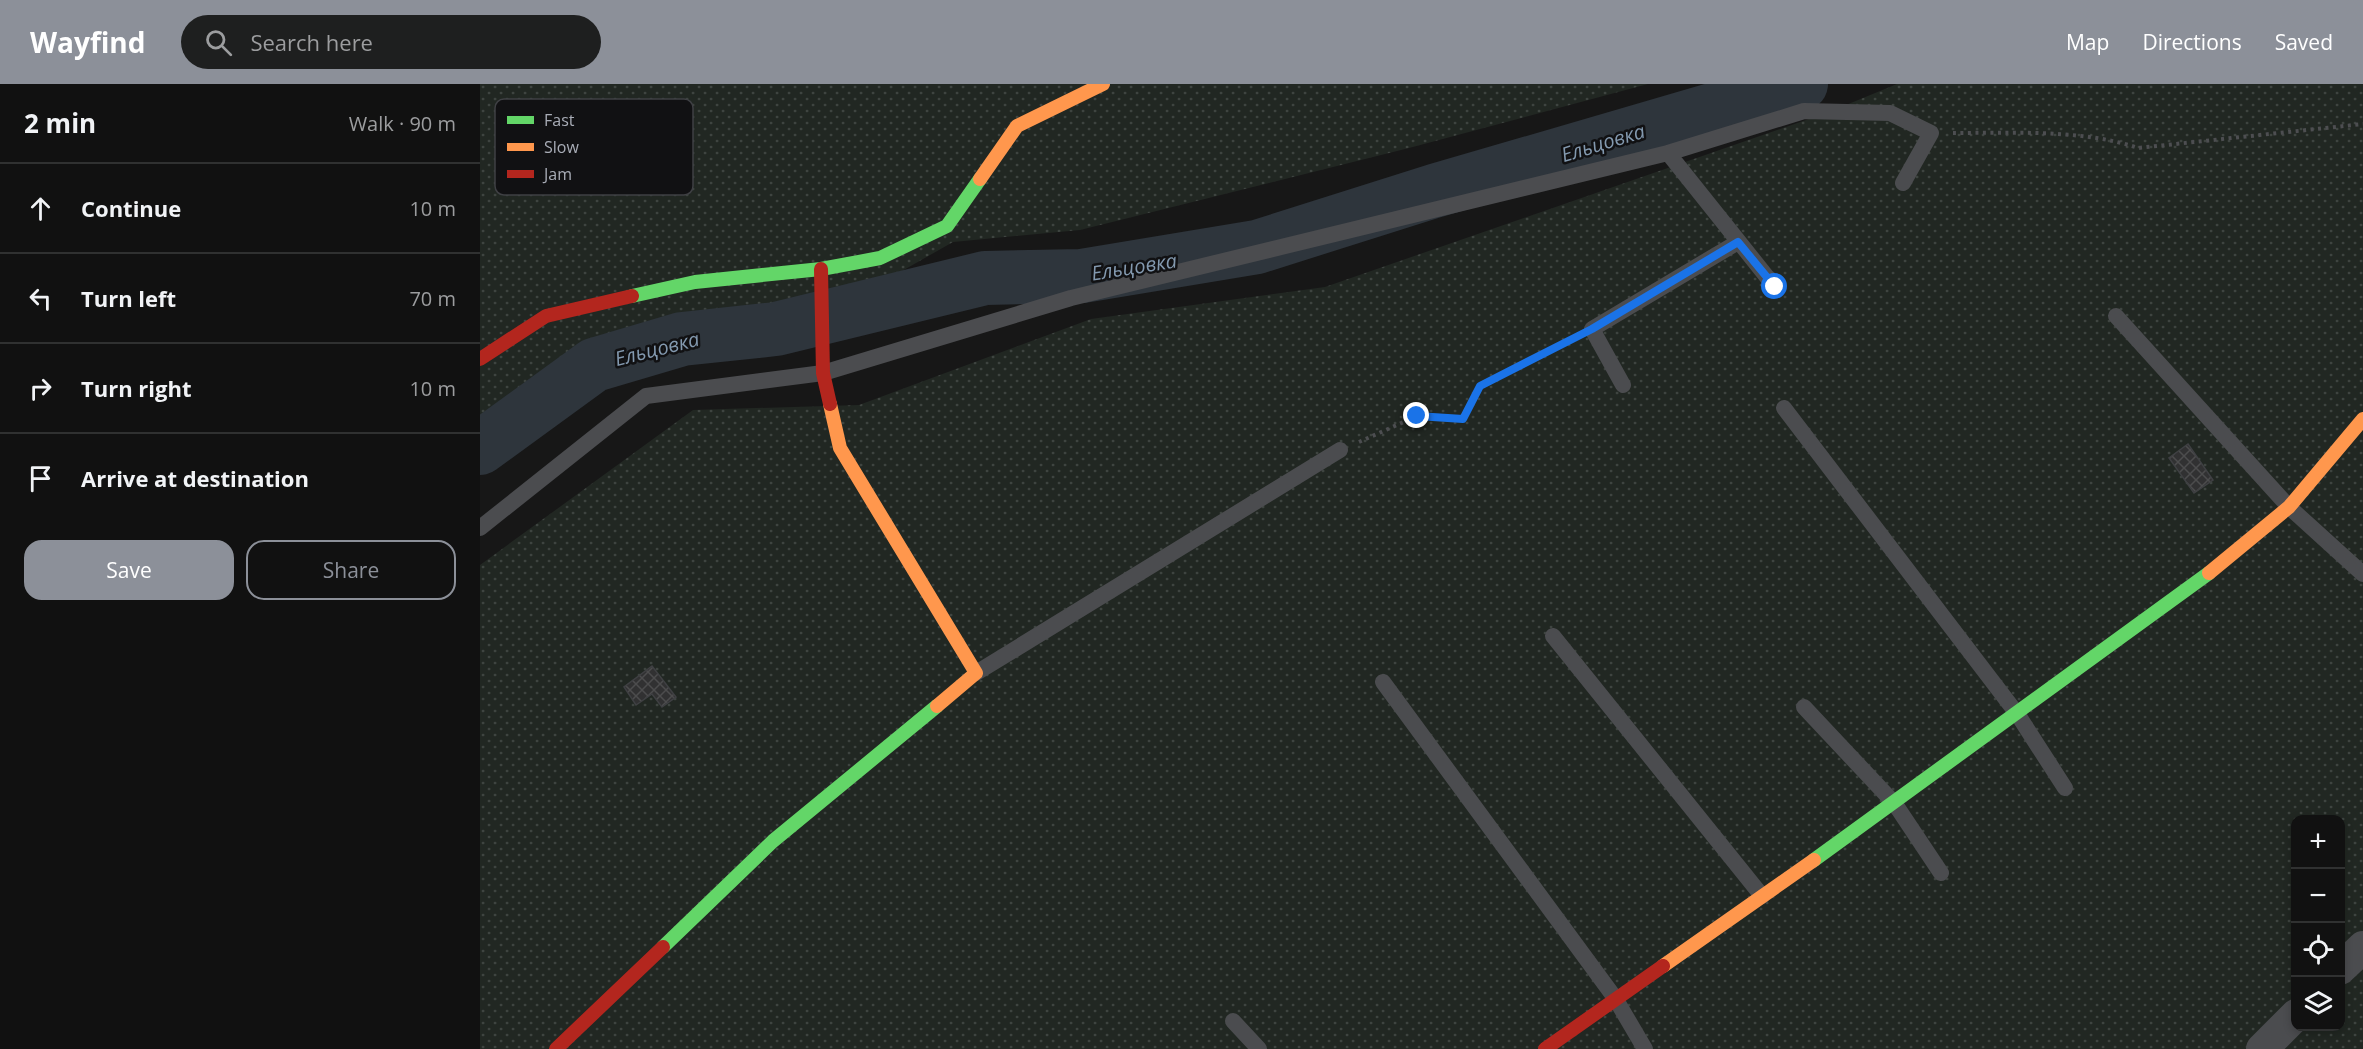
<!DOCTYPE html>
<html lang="en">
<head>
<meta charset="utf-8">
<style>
	:root { --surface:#111; --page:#1e1f1f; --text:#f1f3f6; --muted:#9c9d9f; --line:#303131; --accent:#8c9099 }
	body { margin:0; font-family:"Open Sans",sans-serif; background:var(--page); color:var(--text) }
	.controls { position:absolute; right:18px; bottom:18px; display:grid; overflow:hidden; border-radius:12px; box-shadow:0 3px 9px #0003 }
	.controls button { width:54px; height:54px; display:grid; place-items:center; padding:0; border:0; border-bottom:2px solid var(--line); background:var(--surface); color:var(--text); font:30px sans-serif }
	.stop { position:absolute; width:18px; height:18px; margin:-14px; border:4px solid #1a73e8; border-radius:50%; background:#fff }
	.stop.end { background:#1a73e8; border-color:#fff; box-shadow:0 2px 6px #0008 }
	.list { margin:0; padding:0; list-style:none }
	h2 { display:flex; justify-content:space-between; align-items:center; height:78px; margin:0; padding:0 24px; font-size:26px }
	h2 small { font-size:20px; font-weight:400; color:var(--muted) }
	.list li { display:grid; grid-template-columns:39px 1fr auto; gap:18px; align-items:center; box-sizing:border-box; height:90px; padding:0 24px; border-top:2px solid var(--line) }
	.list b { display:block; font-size:22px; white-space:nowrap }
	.list em { font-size:20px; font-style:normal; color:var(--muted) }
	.actions { display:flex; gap:12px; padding:18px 24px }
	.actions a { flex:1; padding:14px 0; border:2px solid var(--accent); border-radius:18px; text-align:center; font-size:21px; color:var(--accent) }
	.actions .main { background:var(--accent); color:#fff }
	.icon { flex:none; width:33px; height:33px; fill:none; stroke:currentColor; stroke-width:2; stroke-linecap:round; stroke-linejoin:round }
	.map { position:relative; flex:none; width:1883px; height:965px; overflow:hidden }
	header { display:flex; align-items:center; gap:36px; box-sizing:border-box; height:84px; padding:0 30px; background:var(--accent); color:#fff }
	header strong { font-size:28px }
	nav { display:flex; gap:33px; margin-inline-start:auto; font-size:21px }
	.search { width:420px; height:54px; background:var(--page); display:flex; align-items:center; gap:15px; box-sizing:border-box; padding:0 21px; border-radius:33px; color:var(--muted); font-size:22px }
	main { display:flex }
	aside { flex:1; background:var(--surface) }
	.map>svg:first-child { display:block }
	.grass { fill:url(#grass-dots); fill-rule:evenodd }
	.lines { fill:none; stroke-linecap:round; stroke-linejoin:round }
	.river { stroke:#2e353c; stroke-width:54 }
	.building { fill:url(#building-cross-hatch); stroke:#3f4043; stroke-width:1.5 }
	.path { stroke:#4d4e51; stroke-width:4; stroke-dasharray:3 4.5; stroke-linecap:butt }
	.lane { stroke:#4b4c4f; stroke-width:16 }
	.street { stroke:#4b4c4f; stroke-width:32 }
	.fast { stroke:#63d668; stroke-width:14 }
	.slow { stroke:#ff974d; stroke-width:14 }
	.jam { stroke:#b3261e; stroke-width:14 }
	.route { stroke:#1a73e8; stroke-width:8 }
	.labels { text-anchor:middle; stroke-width:5; stroke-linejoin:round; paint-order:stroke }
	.water-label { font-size:20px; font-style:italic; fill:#8399af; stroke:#111113 }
	.key { fill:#111113; stroke:#3f4044; stroke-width:1.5 }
	.key-label { font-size:16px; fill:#a9adb7 }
</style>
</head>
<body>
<header>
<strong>Wayfind</strong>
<div class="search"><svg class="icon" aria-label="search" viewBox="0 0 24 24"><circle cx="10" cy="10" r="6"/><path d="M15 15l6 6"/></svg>Search here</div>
<nav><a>Map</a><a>Directions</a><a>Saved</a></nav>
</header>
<main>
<aside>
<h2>2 min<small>Walk · 90 m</small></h2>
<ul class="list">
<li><svg class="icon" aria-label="ahead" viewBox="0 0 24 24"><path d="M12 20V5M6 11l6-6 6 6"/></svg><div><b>Continue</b></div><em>10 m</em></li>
<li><svg class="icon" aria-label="left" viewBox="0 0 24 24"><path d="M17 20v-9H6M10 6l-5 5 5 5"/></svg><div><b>Turn left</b></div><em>70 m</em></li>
<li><svg class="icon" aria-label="right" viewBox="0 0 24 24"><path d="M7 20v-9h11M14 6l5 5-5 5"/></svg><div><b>Turn right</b></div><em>10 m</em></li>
<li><svg class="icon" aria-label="arrive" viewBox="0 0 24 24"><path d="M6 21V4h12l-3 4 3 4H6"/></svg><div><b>Arrive at destination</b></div></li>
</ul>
<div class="actions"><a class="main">Save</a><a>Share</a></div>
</aside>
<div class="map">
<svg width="1883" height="965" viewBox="0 0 1883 965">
	<defs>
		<pattern id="grass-dots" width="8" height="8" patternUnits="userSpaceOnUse" patternTransform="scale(1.5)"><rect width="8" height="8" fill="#212722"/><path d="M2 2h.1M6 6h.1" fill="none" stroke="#3e4440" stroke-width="1.8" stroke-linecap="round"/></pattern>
		<pattern id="building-cross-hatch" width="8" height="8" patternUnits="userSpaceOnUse" patternTransform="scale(1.5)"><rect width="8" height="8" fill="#313132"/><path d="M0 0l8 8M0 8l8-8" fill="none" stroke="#4c4c4d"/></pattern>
	</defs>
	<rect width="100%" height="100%" fill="#171717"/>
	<path class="grass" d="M0,0H1168L929,64L600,146L473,158L362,221L259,245L100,262L0,337Z
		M1417,0H1883V965H0V481L213,326L379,321L611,235L845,203L1349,28ZM1816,736H1860V942H1816Z"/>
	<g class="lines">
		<path class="river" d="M0,364L114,281L202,255L296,245L505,194L602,192L777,163L954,107L1321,0"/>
	</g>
	<path class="building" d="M1708,360L1733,396L1714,409L1689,374Z
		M172,582L196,613L182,623L172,610L156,621L144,603Z"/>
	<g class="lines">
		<path class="path" d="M1473,49C1531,49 1603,45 1658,64L1883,40
			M879,358L937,332L983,335L1000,302L1092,255"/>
		<path class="lane" d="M1188,69L1324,27L1410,29L1451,49L1423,99
			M1636,232L1809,423L1883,490
			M1143,301L1112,245L1258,158
			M1304,324L1538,631L1585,704
			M0,444L166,312L343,289L591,214L1188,69L1295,203
			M1073,552L1282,812
			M496,589L860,366
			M903,598L1135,914L1165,965
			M1324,623L1415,720L1461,789
			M753,937L779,965"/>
		<path class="street" d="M1860,885L1883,863
			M1782,965L1816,931"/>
		<path class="fast" d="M152,212L215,198L341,185L400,174L467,142L500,95
			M1334,776L1729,489
			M183,863L293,757L457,622"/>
		<path class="slow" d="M500,95L537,42L623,0
			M350,320L360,364L496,589L457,622
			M1729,489L1809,423L1883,335
			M1183,882L1334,776"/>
		<path class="jam" d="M341,185L343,289L350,320
			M0,275L66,232L152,212
			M76,965L183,863
			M1065,965L1183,882"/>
	</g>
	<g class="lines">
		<path class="route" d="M937,332L983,335L1000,302L1112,245L1258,158L1295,203"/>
	</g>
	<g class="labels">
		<g class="water-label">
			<text transform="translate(1123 59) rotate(-17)" y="7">Ельцовка</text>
			<text transform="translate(654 183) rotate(-9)" y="7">Ельцовка</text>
			<text transform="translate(177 265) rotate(-14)" y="7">Ельцовка</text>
		</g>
	</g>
	<rect x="15" y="15" width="198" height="96" rx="9" class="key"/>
	<rect x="27" y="32" width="27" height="8" fill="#63d668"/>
	<rect x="27" y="59" width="27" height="8" fill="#ff974d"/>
	<rect x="27" y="86" width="27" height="8" fill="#b3261e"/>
	<g class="key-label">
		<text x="64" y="42">Fast</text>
		<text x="64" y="69">Slow</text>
		<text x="64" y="96">Jam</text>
	</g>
</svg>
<div class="controls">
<button>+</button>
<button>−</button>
<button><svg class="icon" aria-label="locate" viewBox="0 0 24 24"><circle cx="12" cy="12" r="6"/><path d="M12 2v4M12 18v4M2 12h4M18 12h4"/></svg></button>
<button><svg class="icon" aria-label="layers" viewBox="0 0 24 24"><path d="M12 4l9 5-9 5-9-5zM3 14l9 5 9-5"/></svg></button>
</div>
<div class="stop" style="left:1295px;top:203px"></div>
<div class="stop end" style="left:937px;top:332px"></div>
</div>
</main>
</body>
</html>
